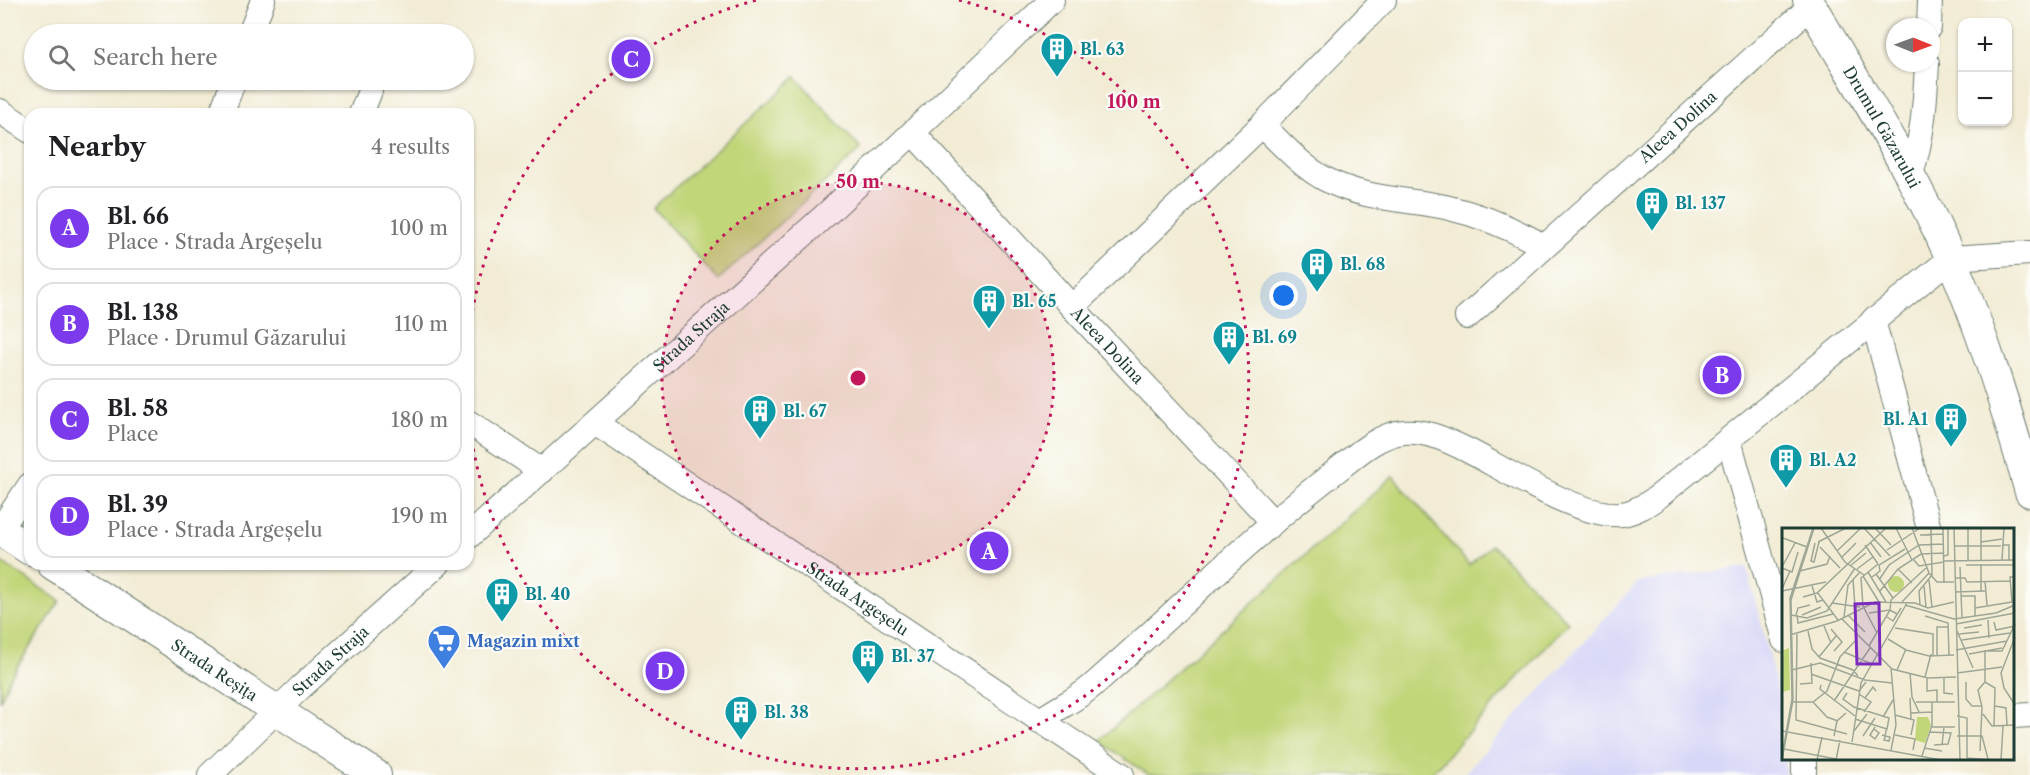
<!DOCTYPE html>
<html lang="en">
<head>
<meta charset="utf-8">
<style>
	:root { --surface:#fff; --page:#f6f6f6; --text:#202124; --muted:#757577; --line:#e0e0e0; --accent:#7c3aed }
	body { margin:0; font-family:"Libre Caslon Text",serif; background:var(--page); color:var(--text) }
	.controls { position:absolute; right:18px; top:18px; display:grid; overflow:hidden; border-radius:12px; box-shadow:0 2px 4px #0004 }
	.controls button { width:54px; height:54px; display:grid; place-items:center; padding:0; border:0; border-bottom:2px solid var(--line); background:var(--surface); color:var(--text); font:30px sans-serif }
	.compass { position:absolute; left:1886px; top:18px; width:54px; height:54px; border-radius:50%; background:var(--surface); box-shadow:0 2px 4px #0004; rotate:91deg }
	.you { position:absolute; left:1284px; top:296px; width:21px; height:21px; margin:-15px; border:4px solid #fff; border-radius:50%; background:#1a73e8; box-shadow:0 0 0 9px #1a73e833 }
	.badge { display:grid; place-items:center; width:39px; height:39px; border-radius:50%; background:var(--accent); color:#fff; font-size:20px; font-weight:700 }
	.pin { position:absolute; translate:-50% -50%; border:3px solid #fff; box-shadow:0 2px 6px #0006 }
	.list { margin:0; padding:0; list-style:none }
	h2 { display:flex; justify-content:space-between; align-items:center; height:78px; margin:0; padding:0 24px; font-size:26px }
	h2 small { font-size:20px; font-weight:400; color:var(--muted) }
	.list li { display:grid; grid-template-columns:39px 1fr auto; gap:18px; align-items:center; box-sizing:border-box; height:84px; margin:0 12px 12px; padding:0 12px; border:2px solid var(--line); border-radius:18px }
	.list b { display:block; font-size:22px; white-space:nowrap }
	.list p { margin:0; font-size:20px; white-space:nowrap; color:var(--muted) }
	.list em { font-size:20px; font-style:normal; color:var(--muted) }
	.icon { flex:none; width:33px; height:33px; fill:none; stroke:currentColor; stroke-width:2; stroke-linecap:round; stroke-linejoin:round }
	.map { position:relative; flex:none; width:2030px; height:775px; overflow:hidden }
	.search { position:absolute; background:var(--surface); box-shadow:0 2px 4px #0004; left:24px; top:24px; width:450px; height:66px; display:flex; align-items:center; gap:15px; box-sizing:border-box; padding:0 21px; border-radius:33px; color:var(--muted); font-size:22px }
	.panel { position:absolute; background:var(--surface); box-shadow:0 2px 4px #0004; left:24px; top:108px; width:450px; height:462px; border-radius:18px }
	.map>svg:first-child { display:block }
	.built { fill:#d7d7f8 }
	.green { fill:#c1d579; stroke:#708956; stroke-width:1.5 }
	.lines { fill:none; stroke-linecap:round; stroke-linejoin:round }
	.minor-casing { stroke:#697a6c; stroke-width:26 }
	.tertiary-casing { stroke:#697a6c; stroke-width:32 }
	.minor { stroke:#fff; stroke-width:24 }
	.tertiary { stroke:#fff; stroke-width:30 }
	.ring { fill:none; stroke:#c2185b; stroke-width:3; stroke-dasharray:3 6 }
	.labels { text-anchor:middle; stroke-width:4.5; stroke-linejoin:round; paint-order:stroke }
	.culture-label { font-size:16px; font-weight:bold; fill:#0d838f; stroke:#fdfcf7; text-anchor:start }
	.street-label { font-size:16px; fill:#1f3d34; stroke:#fdfcf7 }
	.shop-label { font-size:16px; font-weight:bold; fill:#366cbe; stroke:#fdfcf7; text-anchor:start }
	.inset-road { fill:none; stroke:#9ea695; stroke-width:1.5 }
	.view { fill:#7b2cbf; fill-opacity:0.15; stroke:#7b2cbf; stroke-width:3 }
	.inset-edge { fill:none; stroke:#1f3d34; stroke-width:3 }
	.centre { fill:#c2185b; stroke:#fdfcf7; stroke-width:3 }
	.ring-label { font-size:18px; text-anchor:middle; font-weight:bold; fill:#c2185b; stroke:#fdfcf7; stroke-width:4.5; stroke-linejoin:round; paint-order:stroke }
</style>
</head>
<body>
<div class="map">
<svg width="2030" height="775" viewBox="0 0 2030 775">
	<rect width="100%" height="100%" fill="#fdfcf7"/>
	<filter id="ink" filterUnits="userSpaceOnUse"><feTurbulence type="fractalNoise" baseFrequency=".0167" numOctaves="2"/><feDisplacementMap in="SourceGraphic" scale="12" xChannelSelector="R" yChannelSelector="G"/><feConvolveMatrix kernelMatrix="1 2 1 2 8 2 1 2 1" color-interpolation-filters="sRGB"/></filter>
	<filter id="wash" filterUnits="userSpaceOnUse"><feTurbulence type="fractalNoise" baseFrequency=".008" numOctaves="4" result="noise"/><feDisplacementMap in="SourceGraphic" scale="24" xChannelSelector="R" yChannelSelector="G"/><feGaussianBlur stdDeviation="1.35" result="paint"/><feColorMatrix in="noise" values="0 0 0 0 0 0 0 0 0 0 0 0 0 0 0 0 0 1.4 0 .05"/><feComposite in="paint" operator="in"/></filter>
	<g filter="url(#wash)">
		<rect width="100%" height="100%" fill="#f2ecd5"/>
		<path class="built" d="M1747,567L1784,717V758L1786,759V775H1463L1638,582Z"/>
		<path class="green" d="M796,77L861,149L718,280L653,208Z
			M1393,476L1469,565L1491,545L1568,622L1430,775H1149L1099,741Z
			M0,561L60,601L11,676L0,701Z"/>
	</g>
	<g filter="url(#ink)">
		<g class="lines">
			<g class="minor-casing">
				<g id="minor">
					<path d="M1929,27L1930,0"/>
					<path d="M250,34L263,0"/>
					<path d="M0,111L30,131"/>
					<path d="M221,114L234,80"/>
					<path d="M361,114L370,91"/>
					<path d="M1262,125C1282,144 1301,166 1325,179C1362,199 1405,199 1445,207C1481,215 1512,228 1543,246"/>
					<path id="s1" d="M913,133L1072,307L1273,522"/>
					<path d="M1910,177C1923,137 1925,105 1927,63"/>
					<path d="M1072,307L1262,125L1384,0"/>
					<path id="s2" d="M1467,317L1811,6"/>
					<path d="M1873,320L1929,529"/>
					<path d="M468,422L542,471"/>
					<path id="s3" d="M595,423L1122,775"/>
					<path d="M1729,440L1784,640"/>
					<path d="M0,530L30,485"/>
					<path id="s4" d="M468,537L831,210L1052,0"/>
					<path d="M2014,716L2030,715"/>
					<path d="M1039,721C1057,708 1076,700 1092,686C1172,616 1247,540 1331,475C1352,459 1377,434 1404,432C1427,430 1449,441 1469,451C1506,470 1582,519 1622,514C1636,512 1648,504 1659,496L1951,258L2030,253"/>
					<path id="s5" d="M210,775L301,687L438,564"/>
					<path d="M1804,775V758"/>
				</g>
			</g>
			<g class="tertiary-casing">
				<g id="tertiary">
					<path id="s6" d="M1808,0C1857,85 1912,169 1951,259C1984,335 2008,413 2030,492"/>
					<path d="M0,530L30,550"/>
					<path id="s7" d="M52,564L376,775"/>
				</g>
			</g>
			<use href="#minor" class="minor"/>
			<use href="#tertiary" class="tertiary"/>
		</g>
	</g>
	<circle cx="858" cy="378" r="196" fill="#c2185b" fill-opacity=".12"/>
	<g class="ring">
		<circle cx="858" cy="378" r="196"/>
		<path d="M468 347A391 391 0 0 1 757 0M959 0A391 391 0 1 1 468 409"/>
	</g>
	<defs>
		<g id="building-pin" transform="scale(1.725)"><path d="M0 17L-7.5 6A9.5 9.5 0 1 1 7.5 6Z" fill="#0f9aa8" stroke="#fdfcf7"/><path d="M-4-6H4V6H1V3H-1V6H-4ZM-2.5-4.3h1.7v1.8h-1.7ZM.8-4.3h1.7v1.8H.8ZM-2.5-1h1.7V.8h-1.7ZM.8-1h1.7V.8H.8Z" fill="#fff"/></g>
		<g id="supermarket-pin" transform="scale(1.725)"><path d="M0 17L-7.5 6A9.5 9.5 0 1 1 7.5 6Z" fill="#3f7fe0" stroke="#fdfcf7"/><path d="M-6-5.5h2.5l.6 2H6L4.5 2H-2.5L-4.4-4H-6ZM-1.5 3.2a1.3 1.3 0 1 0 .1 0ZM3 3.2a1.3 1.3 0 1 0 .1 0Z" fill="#fff"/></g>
	</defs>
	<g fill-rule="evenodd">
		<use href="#building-pin" x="1057" y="49"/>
		<use href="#building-pin" x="1652" y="203"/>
		<use href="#building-pin" x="1317" y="264"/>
		<use href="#building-pin" x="989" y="301"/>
		<use href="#building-pin" x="1229" y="337"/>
		<use href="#building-pin" x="760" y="411"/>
		<use href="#building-pin" x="1951" y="419"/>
		<use href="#building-pin" x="1786" y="460"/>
		<use href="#building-pin" x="502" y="594"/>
		<use href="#supermarket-pin" x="444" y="641"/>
		<use href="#building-pin" x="868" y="656"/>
		<use href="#building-pin" x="741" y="712"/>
	</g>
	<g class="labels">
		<g class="culture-label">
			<text x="1080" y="55">Bl. 63</text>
			<text x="1675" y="209">Bl. 137</text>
			<text x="1340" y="270">Bl. 68</text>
			<text x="1012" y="307">Bl. 65</text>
			<text x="1252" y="343">Bl. 69</text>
			<text x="783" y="417">Bl. 67</text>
			<text x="1928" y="425" text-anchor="end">Bl. A1</text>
			<text x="1809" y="466">Bl. A2</text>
			<text x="525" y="600">Bl. 40</text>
			<text x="891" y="662">Bl. 37</text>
			<text x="764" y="718">Bl. 38</text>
		</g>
		<g class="street-label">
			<text dy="6" stroke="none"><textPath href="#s2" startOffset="284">Aleea Dolina</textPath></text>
			<text dy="6" stroke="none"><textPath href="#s6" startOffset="147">Drumul Găzarului</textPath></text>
			<text dy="6" stroke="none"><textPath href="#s4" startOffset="300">Strada Straja</textPath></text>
			<text dy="6" stroke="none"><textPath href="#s1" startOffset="288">Aleea Dolina</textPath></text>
			<text dy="6" stroke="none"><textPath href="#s3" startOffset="316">Strada Argeșelu</textPath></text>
			<text dy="6" stroke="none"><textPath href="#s5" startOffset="166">Strada Straja</textPath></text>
			<text dy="6" stroke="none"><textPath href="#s7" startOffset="194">Strada Reșița</textPath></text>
		</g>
		<g class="shop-label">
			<text x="467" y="647">Magazin mixt</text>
		</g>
	</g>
	<g transform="translate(1782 528)">
		<rect width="232" height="232" fill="#f2ecd5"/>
		<path d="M106 56a8 8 0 1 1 16 0a8 8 0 1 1-16 0ZM7,120L8,162L0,164V123ZM135,189H146L149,197L143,215L133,212Z" fill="#c1d579"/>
		<path class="inset-road" d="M39,0L63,34L82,47M82,0L108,28M93,0L109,17M114,0L130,32M130,0L147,45L155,54H172M161,0L162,55M172,0L178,232M186,0V32M138,7L161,6M1,10L25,19M36,14L64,0M88,14L99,29M199,14L220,11M33,15L29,33L32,34L37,14M83,17L96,36M220,17H227V32M173,18H219M38,19L58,40M105,22L138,0M55,23L79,0M162,28L166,27V0M59,30L74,15M131,31L137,38L162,34M199,32V0M220,32L222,0M162,33L233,32M199,36V63M184,37H233M68,38L84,25M0,39L13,15M178,39L180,90M0,40L10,44L16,24M75,41L91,29M116,41L130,55M18,43L45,36L48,28M86,44L104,74M94,46L111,70M81,48L97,74M90,49L98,43L97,37L123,21M174,50H183L185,54L228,53M71,51L73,79M97,52L107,37L137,17L161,16M147,52L150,79M203,53L205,77M30,58L35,74L41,72M142,58L144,79M0,61L8,43M0,63L44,54M98,63L116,41L139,26L162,25M35,64L56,92M173,64L203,63M179,68H193V88M21,69L35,65L104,0M120,74L147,45M50,75L78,79M230,75L228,49H233M123,77L172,91M138,77L137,63L150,47L149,0M193,80L230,74M87,85L108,82L115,86M9,87L25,90L45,83L73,40M14,87L16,80L28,77M15,87L16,95L51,86M20,87L39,79M66,87L83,104M143,88L166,95L167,127M62,89L66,57L78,44M105,89L111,93L119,80M60,91L110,141L146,150L174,149M172,91L214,85L233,77M206,92L207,110M212,94L214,102L233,98M174,96L233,85M42,98L49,115M113,100L151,106V127M182,100L200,97M49,101L60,114L52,123M26,103L30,121L38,130L71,142L76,148M175,103L191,140M95,105L81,78L79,50L96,36M15,106L14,192L65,206M177,106L197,104M8,107L55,93L93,74L133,75L146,80L172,74M233,109L219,145L222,160L233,177M106,111L124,122L147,128L172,127M180,112L228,105M87,118L108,82L109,72L144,40M174,122L225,113M204,123H220L233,96M62,124L90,136M187,126L220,120M155,127V99H167M37,129L54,108M109,140L114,197L109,222M10,142L38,135L83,152L110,155M115,142L124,121M128,145L130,169L137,184M175,145L220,139M29,146L77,163L84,154M143,149L149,126M145,149V163L155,162V174M162,149V165L171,166M184,154V171L190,178H200M203,154V122M18,156L30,155L29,135M39,157L38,161L73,188M65,165L61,171L72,179L107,190L105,201L104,203L103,208V209L102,212L107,213L108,209L103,208L100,207M77,166L89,174L82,184M83,170L91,159L94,163M128,170L129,191M52,173L88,120M11,174H31L45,163L58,129L73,113M31,174L45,189L56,193M134,174H173M213,178L224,180L225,197M129,185L150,184M201,186L210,198L233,197M113,187L132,192L129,207M175,188L185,190V230L209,232M101,189L111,172M73,191L105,201M149,199H173M92,201L97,205L93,211L88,207L93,199M0,203L159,232M72,203L85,186M147,204L169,205L166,216L152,217M113,207L133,211L131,222M52,208L55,193L64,185M81,208L93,190M175,208H200L206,231M70,214L79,155L125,75M160,217L162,199M142,220L160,223M2,221L54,231M198,223L200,179L196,162L203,154L213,160L212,198M0,228L10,171L8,70L31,0M140,228L150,197V174M0,232L11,172L9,72L32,0M35,232L40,209M54,232L58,212M219,232L221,198"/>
		<path class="view" d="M97,75L98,136H75L73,76Z"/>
		<rect width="232" height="232" class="inset-edge"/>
	</g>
	<circle cx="858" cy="378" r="9" class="centre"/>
	<g class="ring-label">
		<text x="1134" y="108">100 m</text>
		<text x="858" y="188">50 m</text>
	</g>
</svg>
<div class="controls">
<button>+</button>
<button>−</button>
</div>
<svg class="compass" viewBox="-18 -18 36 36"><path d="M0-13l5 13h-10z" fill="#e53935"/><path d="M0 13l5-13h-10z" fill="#757577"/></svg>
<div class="you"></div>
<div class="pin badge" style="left:989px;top:551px">A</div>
<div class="pin badge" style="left:1722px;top:375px">B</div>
<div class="pin badge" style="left:631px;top:59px">C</div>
<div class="pin badge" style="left:665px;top:671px">D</div>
<div class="search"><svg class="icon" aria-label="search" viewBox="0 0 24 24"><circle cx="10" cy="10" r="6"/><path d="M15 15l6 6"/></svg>Search here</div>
<section class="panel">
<h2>Nearby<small>4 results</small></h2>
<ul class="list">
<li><span class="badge">A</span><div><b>Bl. 66</b><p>Place · Strada Argeșelu</p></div><em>100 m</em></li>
<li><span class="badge">B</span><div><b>Bl. 138</b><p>Place · Drumul Găzarului</p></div><em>110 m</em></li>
<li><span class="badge">C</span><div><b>Bl. 58</b><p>Place</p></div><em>180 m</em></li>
<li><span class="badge">D</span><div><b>Bl. 39</b><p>Place · Strada Argeșelu</p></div><em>190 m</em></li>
</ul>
</section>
</div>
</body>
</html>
